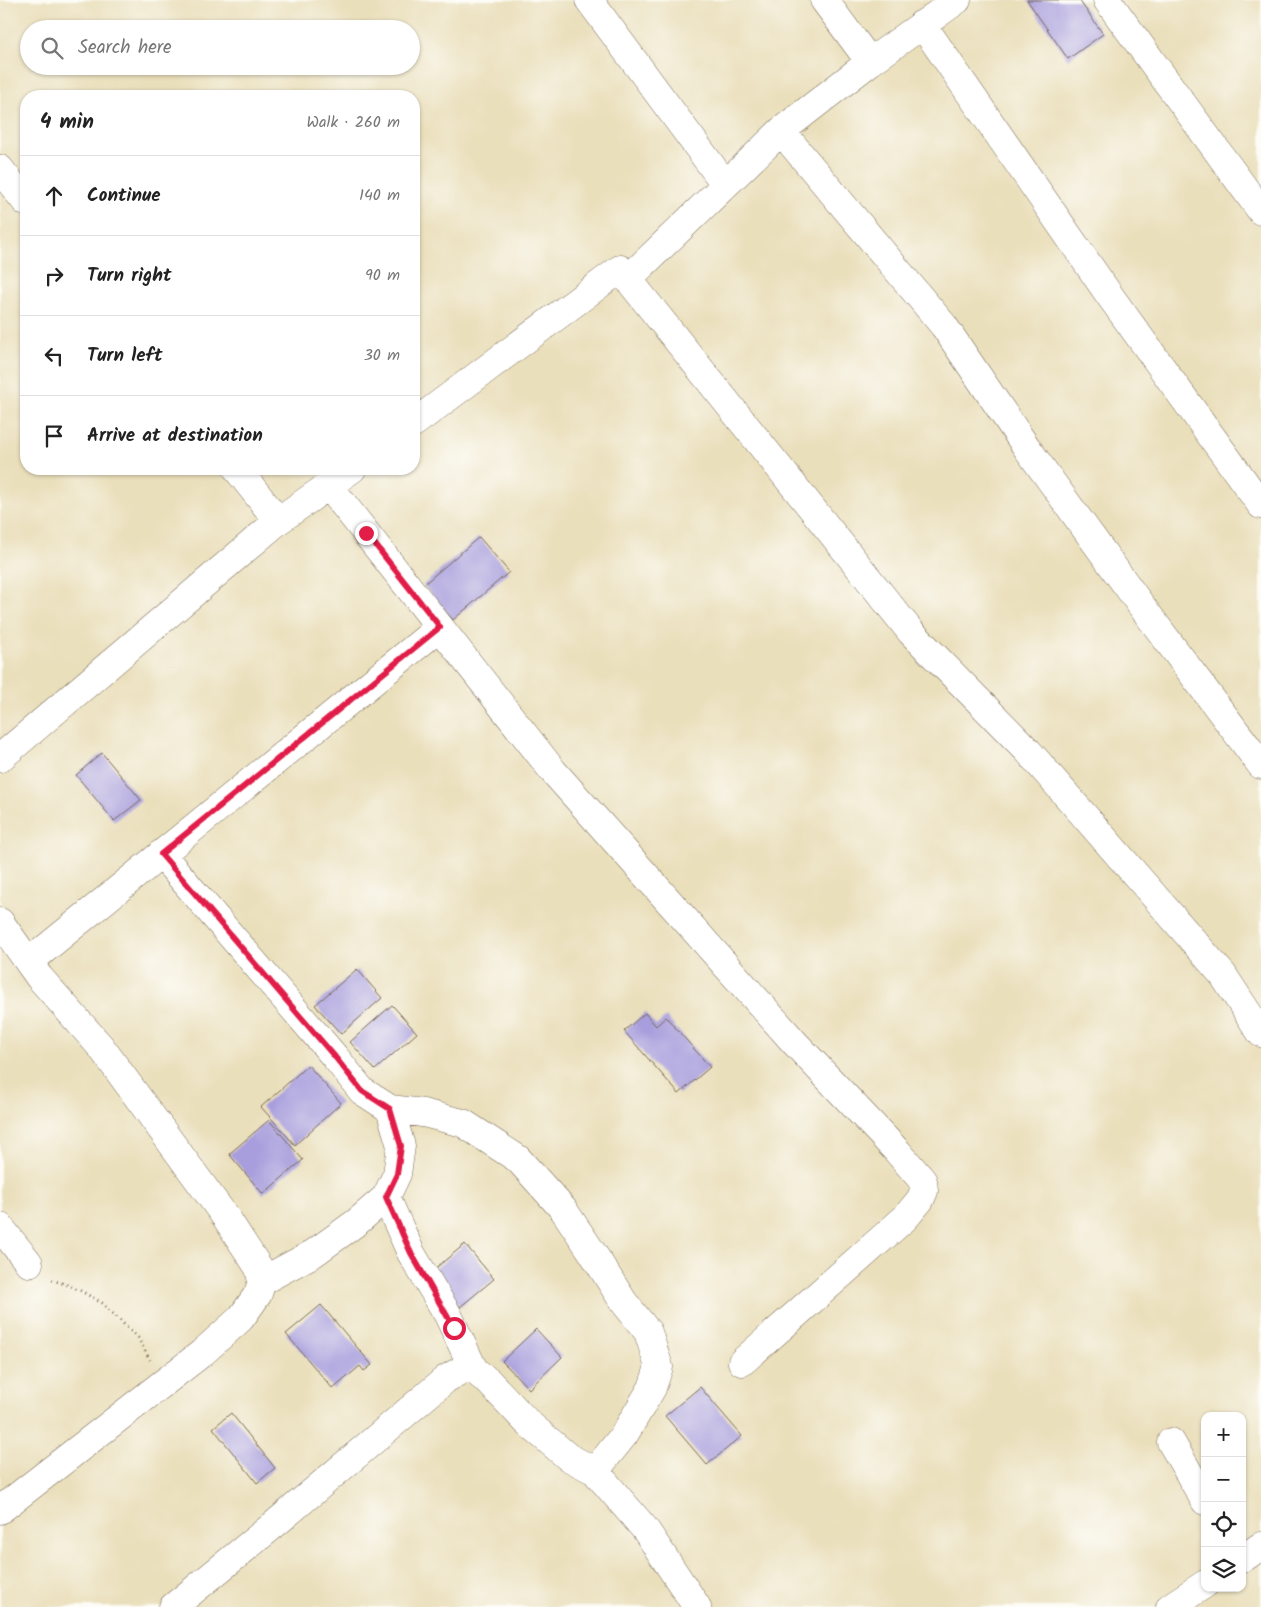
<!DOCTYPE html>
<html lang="en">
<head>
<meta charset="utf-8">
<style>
	:root { --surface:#fff; --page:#f2f2f2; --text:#222; --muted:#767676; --line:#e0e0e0 }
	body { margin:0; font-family:Kalam,sans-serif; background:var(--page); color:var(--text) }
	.controls { position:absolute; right:15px; bottom:15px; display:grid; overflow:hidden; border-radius:10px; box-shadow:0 1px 4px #0004 }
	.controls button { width:45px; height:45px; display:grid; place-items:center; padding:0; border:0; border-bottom:1px solid var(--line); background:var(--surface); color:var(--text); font:25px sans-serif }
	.stop { position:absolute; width:15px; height:15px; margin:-11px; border:4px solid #e11d48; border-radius:50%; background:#fff }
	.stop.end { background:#e11d48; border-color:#fff; box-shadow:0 1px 5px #0008 }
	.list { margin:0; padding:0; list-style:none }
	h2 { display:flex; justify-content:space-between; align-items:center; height:65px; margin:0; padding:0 20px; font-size:21px }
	h2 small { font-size:16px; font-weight:400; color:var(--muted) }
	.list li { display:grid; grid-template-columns:32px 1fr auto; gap:15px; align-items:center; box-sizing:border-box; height:80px; padding:0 20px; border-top:1px solid var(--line) }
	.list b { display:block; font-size:19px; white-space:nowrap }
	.list em { font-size:16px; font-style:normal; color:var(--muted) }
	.icon { flex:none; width:28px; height:28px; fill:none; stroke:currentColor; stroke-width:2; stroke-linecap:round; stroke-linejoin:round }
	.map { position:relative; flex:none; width:1261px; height:1607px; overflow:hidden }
	.search { position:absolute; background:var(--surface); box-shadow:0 1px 4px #0004; left:20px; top:20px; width:400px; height:55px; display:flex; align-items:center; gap:12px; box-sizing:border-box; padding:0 18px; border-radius:28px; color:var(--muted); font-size:19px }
	.panel { position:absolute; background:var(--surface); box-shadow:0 1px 4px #0004; left:20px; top:90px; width:400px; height:385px; border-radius:20px }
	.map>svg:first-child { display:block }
	.building { fill:#a89edd }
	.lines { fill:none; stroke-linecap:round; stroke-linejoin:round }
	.minor-casing { stroke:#786955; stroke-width:29 }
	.path { stroke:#786955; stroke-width:3; stroke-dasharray:1 4; stroke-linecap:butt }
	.minor { stroke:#fff; stroke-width:28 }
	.route { stroke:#e11d48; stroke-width:6 }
</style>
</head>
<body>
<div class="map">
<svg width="1261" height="1607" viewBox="0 0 1261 1607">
	<rect width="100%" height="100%" fill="#fdfcf7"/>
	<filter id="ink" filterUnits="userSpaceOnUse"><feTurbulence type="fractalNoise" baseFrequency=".02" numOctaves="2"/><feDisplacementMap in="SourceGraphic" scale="10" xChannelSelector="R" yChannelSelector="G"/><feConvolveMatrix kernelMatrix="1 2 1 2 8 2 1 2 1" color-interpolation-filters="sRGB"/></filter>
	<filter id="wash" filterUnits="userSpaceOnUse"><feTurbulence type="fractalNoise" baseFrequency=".0096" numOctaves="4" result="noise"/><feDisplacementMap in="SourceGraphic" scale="20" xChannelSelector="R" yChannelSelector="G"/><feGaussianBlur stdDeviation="1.12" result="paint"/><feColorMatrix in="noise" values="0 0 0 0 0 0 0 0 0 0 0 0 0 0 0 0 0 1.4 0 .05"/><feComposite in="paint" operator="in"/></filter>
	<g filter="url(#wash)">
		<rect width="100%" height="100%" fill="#eadfbb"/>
		<g id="blocks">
			<path class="building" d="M1027,0H1079L1103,34L1068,59Z
				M479,537L509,572L453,620L423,585Z
				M102,753L141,800L114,821L76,775Z
				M357,969L382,998L341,1034L315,1005Z
				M392,1005L417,1033L375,1070L350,1042Z
				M645,1013L656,1026L666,1017L710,1067L679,1094L624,1031Z
				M308,1065L341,1103L295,1145L261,1107Z
				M269,1120L303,1160L263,1194L229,1154Z
				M465,1244L494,1279L460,1307L432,1271Z
				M321,1305L372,1365L364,1371L360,1366L333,1389L286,1334Z
				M536,1329L562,1357L529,1389L502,1361Z
				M700,1387L742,1436L707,1465L665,1416Z
				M231,1413L275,1468L257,1483L213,1428Z"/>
		</g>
	</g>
	<g filter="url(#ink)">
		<use href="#blocks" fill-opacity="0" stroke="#786955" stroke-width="1"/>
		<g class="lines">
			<g class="minor-casing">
				<path id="minor" d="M589,0L725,184
					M824,0L870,62
					M1107,0L1261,211
					M922,24L1110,296L1261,505
					M781,131L944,326L1027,448L1143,608L1261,765
					M0,169L26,202
					M628,279L911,632L1028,751L1223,975L1261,1033
					M414,423L620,269L628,279L781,131L870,62L957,0
					M237,469L278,521
					M329,486L553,771L794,1042L897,1151L923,1181L924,1191L920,1200L905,1218L742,1362
					M0,758L278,521L352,469
					M161,854L335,1057L362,1091L390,1109L423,1113L463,1123L518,1159L563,1209L594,1255L623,1301L648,1332L659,1367L652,1388L624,1435L595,1471
					M0,922L39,977L101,1047L227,1219L259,1268L262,1281L258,1294L241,1318L202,1353L0,1510
					M29,962L440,627
					M386,1197L411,1253L448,1315L474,1370
					M0,1227L29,1263
					M262,1281L314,1253L357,1222L386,1197L397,1174L401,1146L390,1109
					M1171,1442L1205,1501
					M1242,1559L1261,1546
					M173,1607L276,1523L446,1379L463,1369L474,1370L489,1382L528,1423L568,1457L595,1471L645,1529L697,1607
					M1170,1607L1205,1584"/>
			</g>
			<path class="path" d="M52,1280L74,1287L102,1303L138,1338L150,1360"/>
			<use href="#minor" class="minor"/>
		</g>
	</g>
	<g class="lines" filter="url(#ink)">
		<path class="route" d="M366,533L440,627L161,854L335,1057L362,1091L390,1109L401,1146L397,1174L386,1197L411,1253L454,1328"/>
	</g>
</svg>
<div class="controls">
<button>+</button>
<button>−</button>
<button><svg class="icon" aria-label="locate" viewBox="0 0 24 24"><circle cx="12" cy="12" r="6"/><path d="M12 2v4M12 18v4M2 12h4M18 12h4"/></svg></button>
<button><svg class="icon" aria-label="layers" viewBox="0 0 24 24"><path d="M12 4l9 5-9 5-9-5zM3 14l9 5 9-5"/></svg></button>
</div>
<div class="stop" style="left:454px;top:1328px"></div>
<div class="stop end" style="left:366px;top:533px"></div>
<div class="search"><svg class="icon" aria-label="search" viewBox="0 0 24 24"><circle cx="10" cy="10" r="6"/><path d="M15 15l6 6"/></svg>Search here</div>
<section class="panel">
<h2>4 min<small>Walk · 260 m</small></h2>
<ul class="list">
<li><svg class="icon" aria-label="ahead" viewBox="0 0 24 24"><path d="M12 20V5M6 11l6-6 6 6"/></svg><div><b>Continue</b></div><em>140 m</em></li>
<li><svg class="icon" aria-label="right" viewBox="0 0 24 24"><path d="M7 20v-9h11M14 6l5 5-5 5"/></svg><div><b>Turn right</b></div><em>90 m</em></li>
<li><svg class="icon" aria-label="left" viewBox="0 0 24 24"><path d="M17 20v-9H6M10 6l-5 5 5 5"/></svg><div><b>Turn left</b></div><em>30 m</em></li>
<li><svg class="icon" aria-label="arrive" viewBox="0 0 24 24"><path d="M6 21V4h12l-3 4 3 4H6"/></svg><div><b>Arrive at destination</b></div></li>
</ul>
</section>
</div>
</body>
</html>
